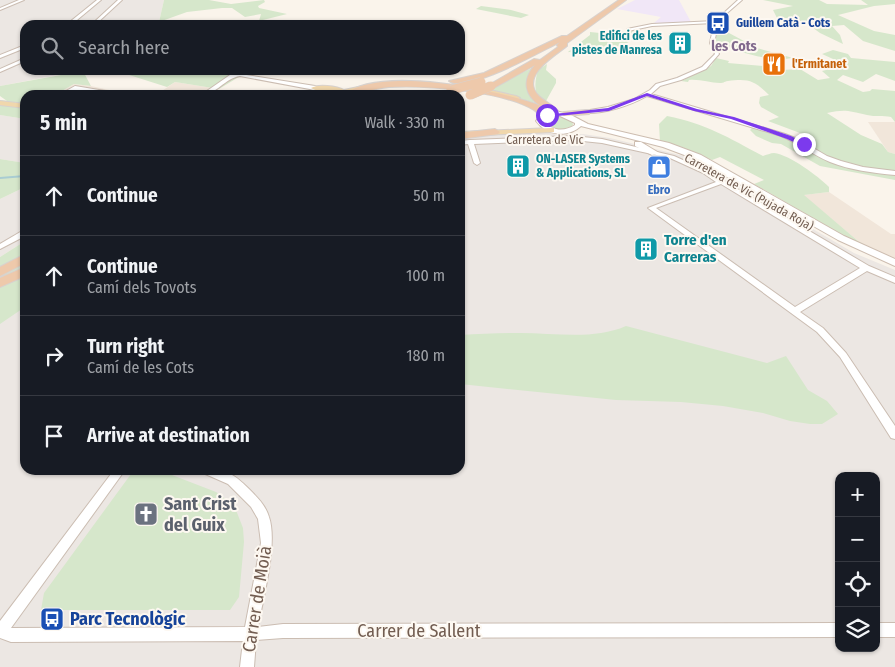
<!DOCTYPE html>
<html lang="en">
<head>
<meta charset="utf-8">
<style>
	:root { --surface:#171b24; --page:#20242c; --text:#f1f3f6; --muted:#9ea1a6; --line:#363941 }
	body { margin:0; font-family:"Fira Sans Condensed",sans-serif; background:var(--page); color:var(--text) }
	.controls { position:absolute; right:15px; bottom:15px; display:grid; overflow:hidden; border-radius:10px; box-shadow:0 1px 4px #0004 }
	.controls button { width:45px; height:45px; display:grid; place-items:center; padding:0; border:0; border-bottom:1px solid var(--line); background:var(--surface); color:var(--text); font:25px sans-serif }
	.stop { position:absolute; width:15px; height:15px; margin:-11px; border:4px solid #7c3aed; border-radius:50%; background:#fff }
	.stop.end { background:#7c3aed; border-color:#fff; box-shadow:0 1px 5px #0008 }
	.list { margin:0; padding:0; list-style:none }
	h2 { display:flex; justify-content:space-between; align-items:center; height:65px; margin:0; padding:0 20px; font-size:21px }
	h2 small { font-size:16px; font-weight:400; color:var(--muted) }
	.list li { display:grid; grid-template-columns:32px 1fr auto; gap:15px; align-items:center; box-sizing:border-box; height:80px; padding:0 20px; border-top:1px solid var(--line) }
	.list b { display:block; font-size:19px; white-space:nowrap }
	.list p { margin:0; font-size:16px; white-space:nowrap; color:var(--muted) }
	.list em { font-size:16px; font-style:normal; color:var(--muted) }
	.icon { flex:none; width:28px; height:28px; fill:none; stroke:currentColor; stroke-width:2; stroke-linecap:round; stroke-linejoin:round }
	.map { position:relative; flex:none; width:895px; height:667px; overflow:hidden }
	.search { position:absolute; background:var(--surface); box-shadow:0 1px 4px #0004; left:20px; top:20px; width:445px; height:55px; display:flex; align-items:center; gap:12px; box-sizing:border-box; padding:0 18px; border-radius:15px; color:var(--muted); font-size:19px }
	.panel { position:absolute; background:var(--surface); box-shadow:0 1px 4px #0004; left:20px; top:90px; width:445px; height:385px; border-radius:15px }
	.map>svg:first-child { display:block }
	.residential { fill:#f1e6da }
	.industrial { fill:#ece7e3; fill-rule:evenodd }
	.education { fill:#f1e7f7 }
	.green { fill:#d6e7cb }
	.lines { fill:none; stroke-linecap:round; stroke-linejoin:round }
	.stream { stroke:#a9ccd2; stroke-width:2 }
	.minor-casing { stroke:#cbbdb2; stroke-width:2 }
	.secondary-casing { stroke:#cdbdb0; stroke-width:2 }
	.primary-casing { stroke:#d8d2ce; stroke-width:2 }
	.trunk-casing { stroke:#d8d2ce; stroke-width:2 }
	.minor { fill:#fff; fill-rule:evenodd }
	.secondary { fill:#fff; fill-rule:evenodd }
	.primary { fill:#f0d7ac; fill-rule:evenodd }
	.trunk { fill:#eec9ab; fill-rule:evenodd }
	.trunk-bridge-casing { stroke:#d8d2ce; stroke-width:10; stroke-linecap:butt }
	.trunk-bridge { stroke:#eec9ab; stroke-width:9 }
	.route { fill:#7c3aed }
	.labels { text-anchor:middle; stroke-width:4; stroke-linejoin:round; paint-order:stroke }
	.far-transit-label { font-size:12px; font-weight:bold; fill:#164399; stroke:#fdf8f1; text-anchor:start }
	.far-culture-label { font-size:12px; font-weight:bold; fill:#0d838f; stroke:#fdf8f1; text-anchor:end }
	.far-food-label { font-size:12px; font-weight:bold; fill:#c56008; stroke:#fdf8f1; text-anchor:start }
	.far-street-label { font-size:12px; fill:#725d51; stroke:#fdf8f1 }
	.far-shop-label { font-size:12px; font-weight:bold; fill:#366cbe; stroke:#fdf8f1 }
	.far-neighbourhood-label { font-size:14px; font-weight:bold; fill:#81698d; stroke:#fdf8f1 }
	.culture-label { font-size:15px; font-weight:bold; fill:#0d838f; stroke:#fdf8f1; text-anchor:start }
	.near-worship-label { font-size:18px; font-weight:bold; fill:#5b616d; stroke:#fdf8f1; text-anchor:start }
	.near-street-label { font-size:18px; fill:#725d51; stroke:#fdf8f1 }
	.near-transit-label { font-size:18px; font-weight:bold; fill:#164399; stroke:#fdf8f1; text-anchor:start }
</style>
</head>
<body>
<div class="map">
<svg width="895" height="667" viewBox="0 0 895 667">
	<rect width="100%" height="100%" fill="#faf4eb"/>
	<path class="residential" d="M175,82L219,89L211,93L217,95H156Z
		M74,84L91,86L132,95H55Z
		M868,122H895V154L888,152Z
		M829,192L891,234H895V261L858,241L803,195Z"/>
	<path class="industrial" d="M0,0H164L159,22L154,25H25V70H84L0,86Z
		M0,115L25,119V163L0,159Z
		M547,132L558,135L583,134L610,138L684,156L712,170L854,253L895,270V667H0V290L25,277V470H460V137ZM839,476H876V648H839Z
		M25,187V241L0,257V199Z"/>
	<path class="education" d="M635,0H679L691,22L659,24L654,23L661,17L617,9Z"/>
	<path class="green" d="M164,0H209L231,4L264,0L265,2L258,6L259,8L287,14L259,21L261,14L245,17L232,8H222L187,12L159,22Z
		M763,0H819L827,4L868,5L861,0H895V4L874,6L838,15L874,31L895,35V51L863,41L844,25L832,26L840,35L843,44L820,33L809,25L812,23L779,22L773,10L793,6Z
		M481,6L511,10L529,15L521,18L476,9Z
		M636,30L637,32C633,35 634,38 630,41C621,49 580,54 568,52L590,35V32L600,33Z
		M714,31L729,33L757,48L793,58C766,63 737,50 712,42Z
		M833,50L848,54L851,58L895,62V81L876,74L863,82L843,75L837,80L863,92L870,91L872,89L895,91V122L891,117C883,115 875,117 867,115C848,111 846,109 827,113L861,135L882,144L888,152L895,154V180L820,166L781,144L772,143L756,136L750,130L754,126L804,144L816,139L768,121L779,117L761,107L759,103L760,97L769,95C755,81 749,78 728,81C723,82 724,83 720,83C710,83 700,79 689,80L688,82L681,81L711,66L716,58L729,61L728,63L763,66L782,70L800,69L818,80L830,78L822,71L826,70L824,66L825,60L833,59L822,54Z
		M547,64L546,70L556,79V83L546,101L538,98C534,89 535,80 538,70Z
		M532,68C526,79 527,93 535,103L488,89Z
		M137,70H248L247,72L219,89L175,82L167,87L126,74Z
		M83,71L91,86L74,84L55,95H25V119L0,115V100L7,101L0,96V86Z
		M560,116L572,120L573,125C566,132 555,130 546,124L548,119Z
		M667,116C707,124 727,137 763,156C766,155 771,153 774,153C790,155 818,176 829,187V192L804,195L858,241L892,260L860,245L754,184L764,180L720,157L712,160L682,147L660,142L659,124Z
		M0,159L25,163V187L0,199Z
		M25,241V307L0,324V257Z
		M626,326L767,363L786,356L808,390L827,401L838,414L822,424H810L790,421L763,413L723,406L681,402L616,400L460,384V335C478,334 496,333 514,333C551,332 592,341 626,326Z
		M136,470H159L216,492L234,505L243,528L244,542L239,597L230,610H41L44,593L131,474Z"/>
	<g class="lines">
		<path class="stream" d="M0,178L25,176"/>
		<g class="minor-casing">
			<path id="minor" d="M19,0H24L0,10V8Z
				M97,0H101L71,25H66Z
				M118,0H122L95,25H91Z
				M738,0H742L719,20L714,43L719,54L706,69L681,80L660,86L651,94L785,134L798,139L827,156L841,161L863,167L895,171V175C873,173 850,170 830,162C813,155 798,143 781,136L647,96C629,106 605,114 584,113V111L608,107L634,99L650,90L656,84L677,78L702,67L715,54L710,43L714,23L652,26L628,31L627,29L652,24L715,21Z
				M25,45V48L0,58V55Z
				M25,58V61L0,72V69Z
				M240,74L315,86L318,88L315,90L240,76C225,78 216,95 201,95L230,75Z
				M75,86L117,93L120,95C106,95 93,91 79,90C72,90 67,95 59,95Z
				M573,136L602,139L674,156L707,171L869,266L895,277V283L867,271L800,312L823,328L846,353L895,426V439L891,438L840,357L817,332L648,208L716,182L703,173L670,158L602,143L573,140L474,144L480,163L477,165L474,163L468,144L460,145V141L470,140ZM721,184L860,268L795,307L656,208Z
				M22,231H25V236L0,249V244Z
				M114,470H125L11,628L245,627L261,543L258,519L251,507L228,484L203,473L202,470C226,470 232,472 249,489C257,497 266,506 269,517C278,543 263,598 258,627L283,624L839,623V637L283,638L256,640L254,667H240L243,641L11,642L0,638V621Z
				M876,623H895V637H876Z"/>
		</g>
		<g class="secondary-casing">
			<path id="secondary" d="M556,111L571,115L588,124L669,143L701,155L844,236L895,259V266L838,240L695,159L663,147L581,126C568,138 547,136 536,121L542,114ZM551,115L560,116L575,123V125C564,132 552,131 544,121Z
				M635,142H641L659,153L652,155L635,146Z"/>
		</g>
		<g class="primary-casing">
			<path id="primary" d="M372,84H375V88L341,95H327L335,92L315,90L311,88C318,84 337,86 344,90Z
				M472,86L516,96L520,98L516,100L472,90Z
				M0,101L25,104V108L0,105Z
				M586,110H589V114L564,116L560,114L564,112Z
				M551,128H554V132L460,136V132Z"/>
		</g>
		<g class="trunk-casing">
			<path id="trunk" d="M619,0H626L567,43V46C554,56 522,75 537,94C543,101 552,104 558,111L554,114L544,108L548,117L547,119H541C539,115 538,112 534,110C503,91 426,85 389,87C374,88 359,95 344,95C379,65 501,90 541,106C524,95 522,80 535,65L494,88L487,86L534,59L540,60L558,47L557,45L560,42C541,51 467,94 449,81L484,73L562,36H567Z
				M495,129L500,132L498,134L460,139V133Z
				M25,254V263L0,276V267Z
				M25,267V276L0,287V278Z"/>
		</g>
		<use href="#minor" class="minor"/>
		<use href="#secondary" class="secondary"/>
		<use href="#primary" class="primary"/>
		<use href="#trunk" class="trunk"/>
		<g class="trunk-bridge-casing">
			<path id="trunk-bridge" d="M451,90L481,82
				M470,95L491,86"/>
		</g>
		<use href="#trunk-bridge" class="trunk-bridge"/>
	</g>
	<path class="route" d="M647,93L697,109L734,117L791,136L807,144L802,146L787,139L731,119L694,111L647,96L609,111L547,117L545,115L608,108Z"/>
	<defs>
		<g id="bus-square" transform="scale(1.25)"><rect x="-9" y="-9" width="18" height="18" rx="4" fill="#1a4fb4" stroke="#fdf8f1"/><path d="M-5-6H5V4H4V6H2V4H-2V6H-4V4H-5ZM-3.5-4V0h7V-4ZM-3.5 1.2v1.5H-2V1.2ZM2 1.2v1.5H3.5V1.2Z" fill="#fff"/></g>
		<g id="building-square" transform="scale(1.25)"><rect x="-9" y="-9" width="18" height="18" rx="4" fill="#0f9aa8" stroke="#fdf8f1"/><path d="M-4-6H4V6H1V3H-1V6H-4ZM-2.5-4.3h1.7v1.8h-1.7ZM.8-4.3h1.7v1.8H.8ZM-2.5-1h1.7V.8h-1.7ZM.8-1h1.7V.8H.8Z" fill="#fff"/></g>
		<g id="restaurant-square" transform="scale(1.25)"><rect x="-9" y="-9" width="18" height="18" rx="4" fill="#e8710a" stroke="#fdf8f1"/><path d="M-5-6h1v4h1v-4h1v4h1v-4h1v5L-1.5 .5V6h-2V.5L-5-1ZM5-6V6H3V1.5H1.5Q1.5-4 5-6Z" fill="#fff"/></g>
		<g id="shop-square" transform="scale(1.25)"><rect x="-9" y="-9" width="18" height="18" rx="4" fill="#3f7fe0" stroke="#fdf8f1"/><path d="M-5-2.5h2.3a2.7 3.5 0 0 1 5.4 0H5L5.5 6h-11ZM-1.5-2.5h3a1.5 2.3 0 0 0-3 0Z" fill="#fff"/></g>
		<g id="church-square" transform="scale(1.25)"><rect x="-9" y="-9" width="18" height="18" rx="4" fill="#6b7280" stroke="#fdf8f1"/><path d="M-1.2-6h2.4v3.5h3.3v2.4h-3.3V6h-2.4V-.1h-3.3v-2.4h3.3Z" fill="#fff"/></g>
	</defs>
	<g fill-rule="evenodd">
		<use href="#bus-square" x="718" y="23"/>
		<use href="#building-square" x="680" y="43"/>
		<use href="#restaurant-square" x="774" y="64"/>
		<use href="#building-square" x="518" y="166"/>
		<use href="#shop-square" x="659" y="167"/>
		<use href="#building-square" x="646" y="249"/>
		<use href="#church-square" x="146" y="514"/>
		<use href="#bus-square" x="52" y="619"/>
	</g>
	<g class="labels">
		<g class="far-transit-label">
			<text x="736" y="27">Guillem Catà - Cots</text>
		</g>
		<g class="far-culture-label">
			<text x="662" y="40">Edifici de les<tspan x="662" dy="14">pistes de Manresa</tspan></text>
			<text x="536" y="163" text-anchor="start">ON-LASER Systems<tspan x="536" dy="14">&amp; Applications, SL</tspan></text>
		</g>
		<g class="far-food-label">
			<text x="792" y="68">l'Ermitanet</text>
		</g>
		<g class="far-street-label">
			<text x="545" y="144">Carretera de Vic</text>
			<text transform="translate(749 192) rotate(29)" y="4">Carretera de Vic (Pujada Roja)</text>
		</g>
		<g class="far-shop-label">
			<text x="659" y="194">Ebro</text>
		</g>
		<g class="far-neighbourhood-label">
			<text x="734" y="51">les Cots</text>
		</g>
		<g class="culture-label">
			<text x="664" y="245">Torre d'en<tspan x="664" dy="17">Carreras</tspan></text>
		</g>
		<g class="near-worship-label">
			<text x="164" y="510">Sant Crist<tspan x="164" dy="21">del Guix</tspan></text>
		</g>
		<g class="near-street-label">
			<text transform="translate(257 599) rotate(-81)" y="6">Carrer de Moià</text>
			<text x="419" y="637">Carrer de Sallent</text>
		</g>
		<g class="near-transit-label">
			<text x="70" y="625">Parc Tecnològic</text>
		</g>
	</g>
</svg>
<div class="controls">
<button>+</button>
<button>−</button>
<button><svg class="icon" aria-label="locate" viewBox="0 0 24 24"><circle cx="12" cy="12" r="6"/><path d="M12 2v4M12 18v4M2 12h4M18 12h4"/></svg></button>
<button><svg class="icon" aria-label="layers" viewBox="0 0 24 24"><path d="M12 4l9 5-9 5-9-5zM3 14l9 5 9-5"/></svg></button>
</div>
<div class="stop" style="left:547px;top:115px"></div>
<div class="stop end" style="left:804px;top:144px"></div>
<div class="search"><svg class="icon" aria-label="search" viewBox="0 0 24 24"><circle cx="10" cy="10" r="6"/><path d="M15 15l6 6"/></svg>Search here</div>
<section class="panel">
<h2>5 min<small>Walk · 330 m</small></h2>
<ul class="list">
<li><svg class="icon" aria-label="ahead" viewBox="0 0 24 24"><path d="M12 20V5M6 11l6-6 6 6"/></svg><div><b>Continue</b></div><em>50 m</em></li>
<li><svg class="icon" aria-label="ahead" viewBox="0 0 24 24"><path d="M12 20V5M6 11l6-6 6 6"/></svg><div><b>Continue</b><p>Camí dels Tovots</p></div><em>100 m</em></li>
<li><svg class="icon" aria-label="right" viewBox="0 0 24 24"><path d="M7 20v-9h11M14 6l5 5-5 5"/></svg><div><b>Turn right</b><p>Camí de les Cots</p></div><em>180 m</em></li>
<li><svg class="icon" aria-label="arrive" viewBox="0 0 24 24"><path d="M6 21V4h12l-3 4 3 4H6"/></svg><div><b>Arrive at destination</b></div></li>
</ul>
</section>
</div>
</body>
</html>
